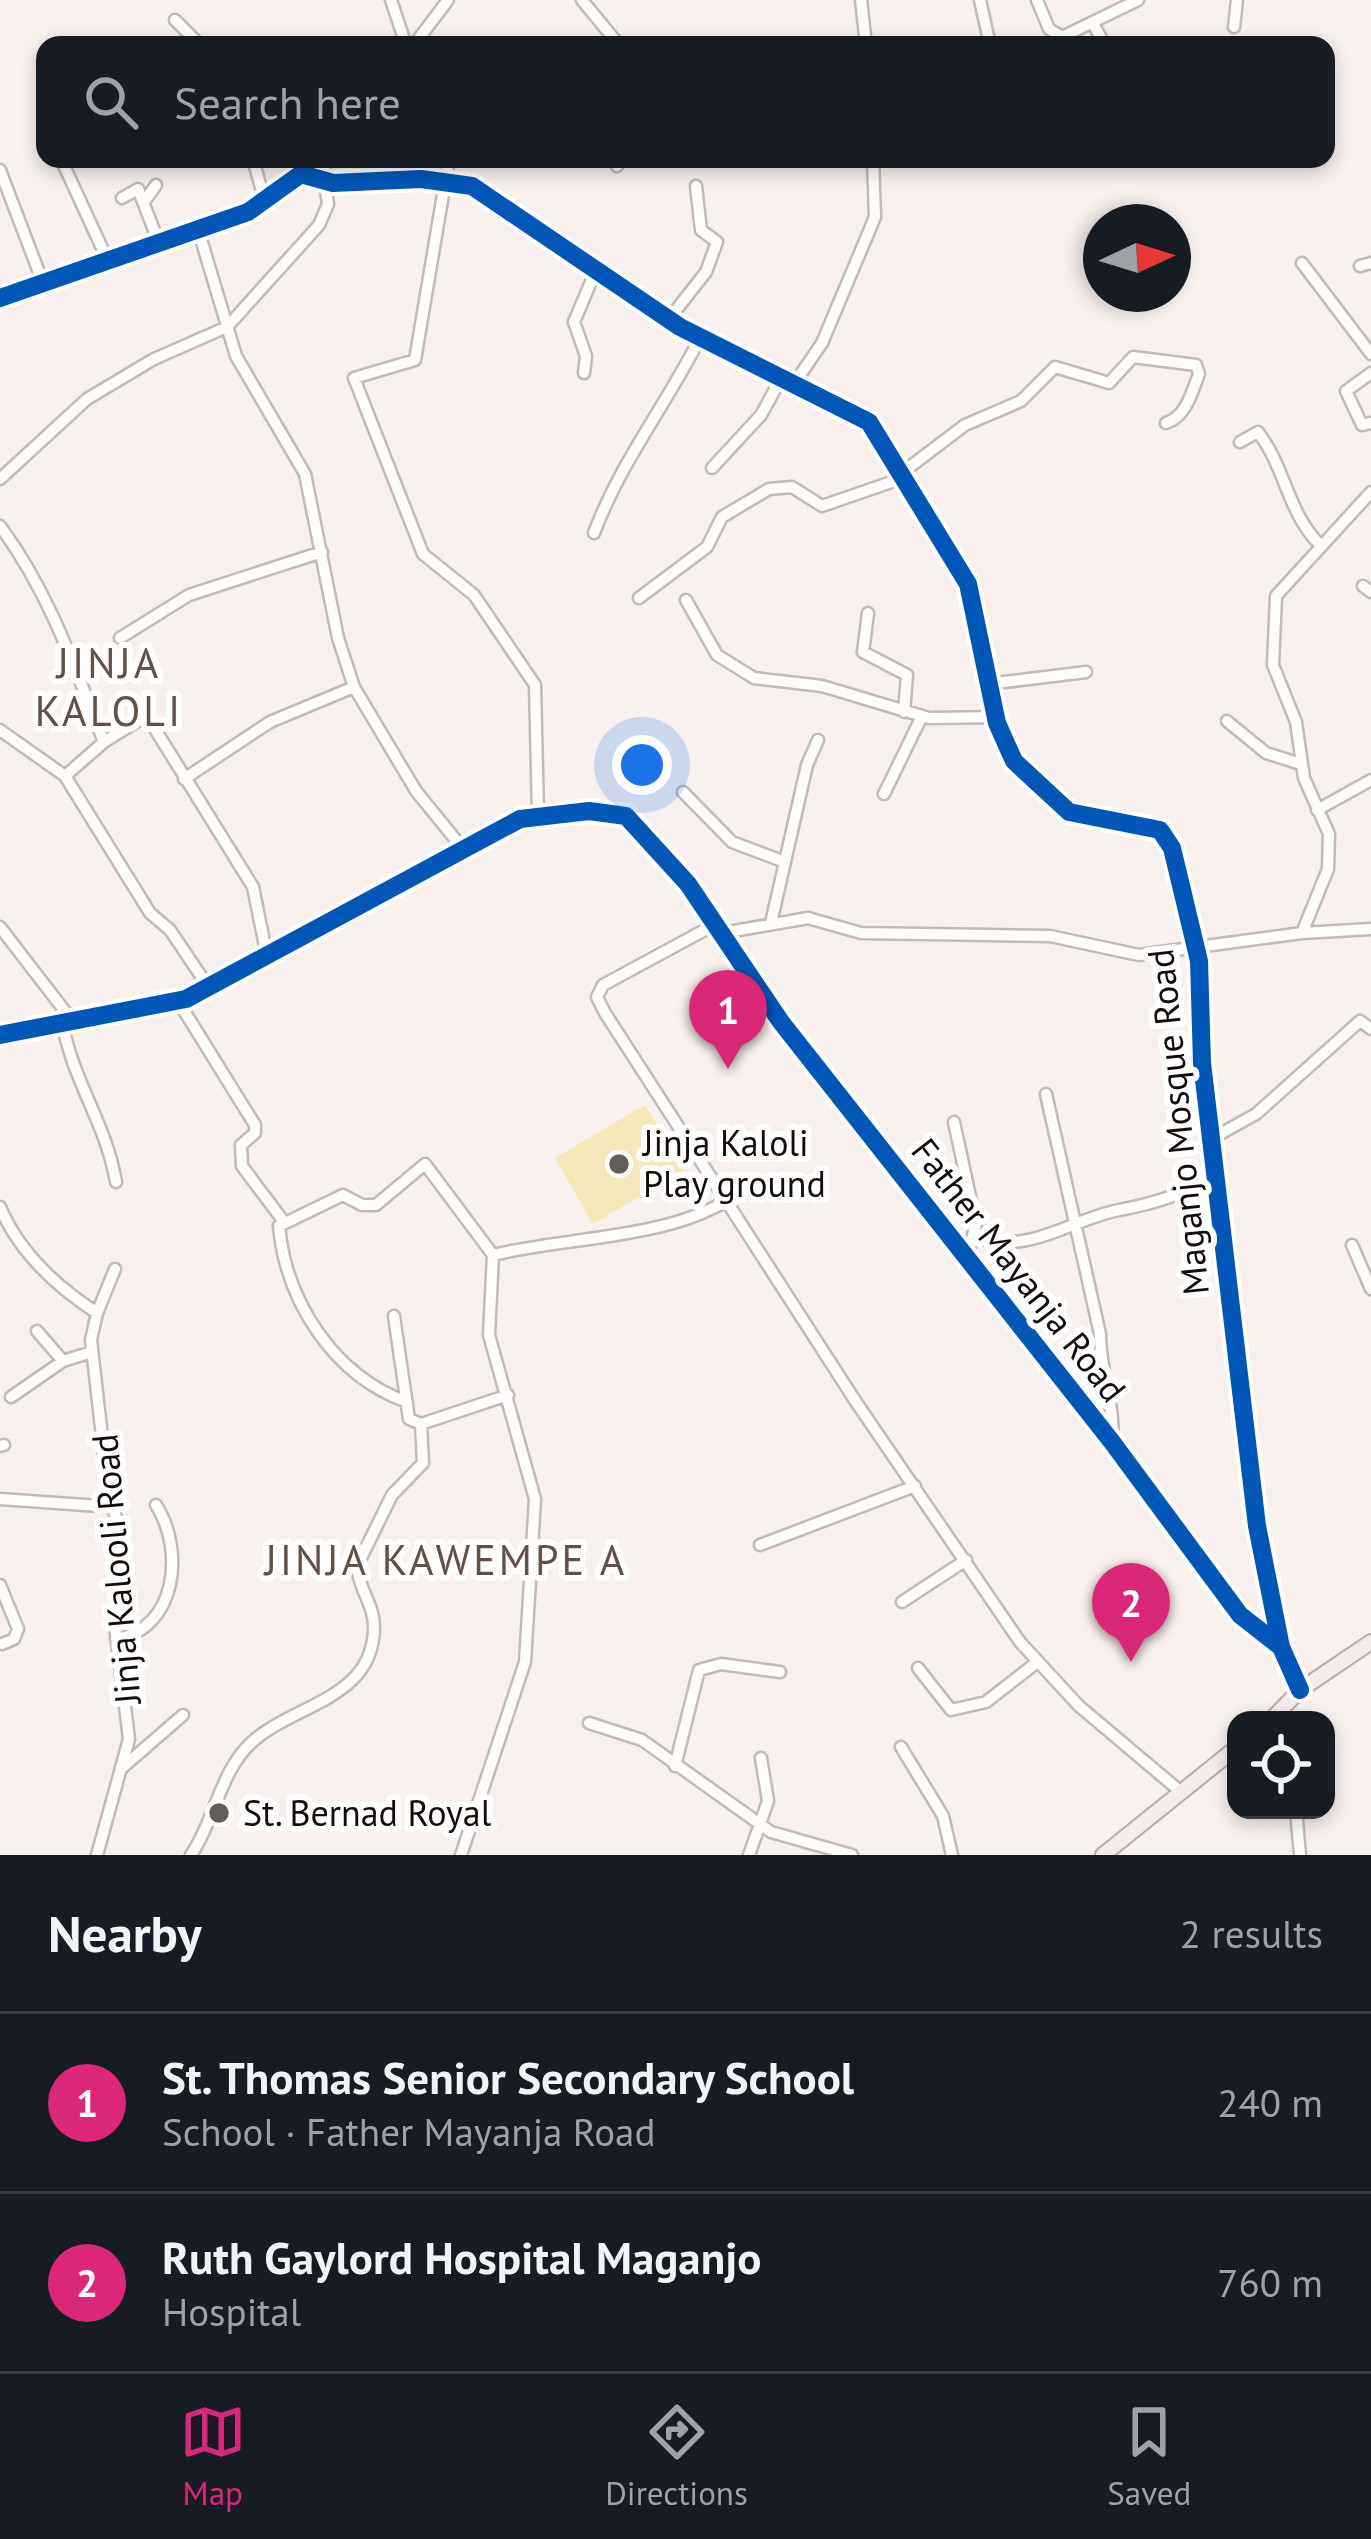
<!DOCTYPE html>
<html lang="en">
<head>
<meta charset="utf-8">
<style>
	:root { --surface:#171b24; --page:#242831; --text:#f1f3f6; --muted:#9ea1a6; --line:#363941; --accent:#db2777 }
	body { margin:0; font-family:"PT Sans",sans-serif; background:var(--page); color:var(--text) }
	.controls { position:absolute; right:36px; bottom:36px; display:grid; overflow:hidden; border-radius:24px; box-shadow:0 6px 18px #0003 }
	.controls button { width:108px; height:108px; display:grid; place-items:center; padding:0; border:0; border-bottom:3px solid var(--line); background:var(--surface); color:var(--text); font:60px sans-serif }
	.compass { position:absolute; left:1083px; top:204px; width:108px; height:108px; border-radius:50%; background:var(--surface); box-shadow:0 6px 18px #0003; rotate:86deg }
	.you { position:absolute; left:642px; top:765px; width:42px; height:42px; margin:-30px; border:9px solid #fff; border-radius:50%; background:#1a73e8; box-shadow:0 0 0 18px #1a73e833 }
	.badge { display:grid; place-items:center; width:78px; height:78px; border-radius:50%; background:var(--accent); color:#fff; font-size:39px; font-weight:700 }
	.pin { position:absolute; translate:-50% -99px; filter:drop-shadow(0 3px 6px #0008) }
	.pin::after { content:''; position:absolute; top:63px; width:42px; height:36px; background:inherit; clip-path:polygon(0 0,100% 0,50% 100%) }
	.list { margin:0; padding:0; list-style:none }
	h2 { display:flex; justify-content:space-between; align-items:center; height:156px; margin:0; padding:0 48px; font-size:51px }
	h2 small { font-size:39px; font-weight:400; color:var(--muted) }
	.list li { display:grid; grid-template-columns:78px 1fr auto; gap:36px; align-items:center; box-sizing:border-box; height:180px; padding:0 48px; border-top:3px solid var(--line) }
	.list b { display:block; font-size:45px; white-space:nowrap }
	.list p { margin:0; font-size:39px; white-space:nowrap; color:var(--muted) }
	.list em { font-size:39px; font-style:normal; color:var(--muted) }
	.icon { flex:none; width:66px; height:66px; fill:none; stroke:currentColor; stroke-width:2; stroke-linecap:round; stroke-linejoin:round }
	.map { position:relative; flex:none; width:1371px; height:1855px; overflow:hidden }
	.search { position:absolute; background:var(--surface); box-shadow:0 6px 18px #0003; left:36px; right:36px; top:36px; height:132px; display:flex; align-items:center; gap:30px; box-sizing:border-box; padding:0 42px; border-radius:24px; color:var(--muted); font-size:45px }
	.sheet { height:516px; background:var(--surface) }
	nav { display:flex; justify-content:space-around; align-items:center; box-sizing:border-box; height:168px; border-top:3px solid var(--line); background:var(--surface); font-size:33px; color:var(--muted) }
	nav a { display:grid; justify-items:center; gap:6px }
	nav .on { color:var(--accent) }
	.map>svg:first-child { display:block }
	.park { fill:#f4e7b8 }
	.lines { fill:none; stroke-linecap:round; stroke-linejoin:round }
	.minor-casing { stroke:#c2bab7; stroke-width:15 }
	.major-casing { stroke:#bcaba8; stroke-width:18 }
	.minor { stroke:#fefdfc; stroke-width:10 }
	.major { stroke:#f4ebea; stroke-width:14 }
	.cycleway-casing { stroke:#fff; stroke-width:26 }
	.cycleway { stroke:#0057b8; stroke-width:18 }
	.poi-dot { fill:#635c58; stroke:#fff; stroke-width:4.5 }
	.labels { text-anchor:middle; stroke-width:12; stroke-linejoin:round; paint-order:stroke }
	.street-label { font-size:36px; fill:#130c08; stroke:#fff }
	.poi-label { font-size:36px; fill:#130c08; stroke:#fff; text-anchor:start }
	.quarter-label { font-size:42px; letter-spacing:3px; fill:#635046; stroke:#fff }
</style>
</head>
<body>
<div class="map">
<svg width="1371" height="1855" viewBox="0 0 1371 1855">
	<rect width="100%" height="100%" fill="#f8f0ed"/>
	<path class="park" d="M645,1105L684,1170L593,1224L555,1158Z"/>
	<g class="lines">
		<g class="minor-casing">
			<path id="minor" d="M391,0L406,45
				M582,0L619,45
				M861,0L866,45
				M980,0L990,45
				M1037,0L1049,29L1062,37L1138,0
				M175,20L200,45
				M1093,24L1105,45
				M1234,27L1237,0
				M414,45L448,0
				M61,159L108,261
				M253,159L265,202
				M449,159L415,360L354,378L423,554L474,595L535,685L538,814
				M614,159L617,166
				M0,170L43,283
				M122,198L138,189L159,243
				M144,202L156,185
				M198,229L236,356L305,474L338,638L354,687L416,791L464,850
				M1302,263L1371,354
				M1360,266L1371,263
				M0,298L248,212L301,174L333,183L421,179L472,186L680,327L869,422L968,584L997,723L1014,761L1069,812L1160,830L1172,848L1199,961L1202,1063L1257,1526L1281,1647L1300,1690
				M669,319L706,272L717,242L701,230L696,186
				M584,373L586,356L574,322L596,270
				M1371,373L1346,391L1362,425L1371,423
				M794,384L822,343L875,217L873,159
				M1240,442L1258,432C1286,469 1287,511 1319,544
				M712,468L761,415L783,375
				M903,472L965,425L1021,401L1055,367L1109,383L1133,357L1196,365L1199,374C1192,392 1186,417 1166,423
				M0,479L87,399L154,359L227,327L319,225L328,204L323,170L328,159
				M0,526C49,592 74,666 104,742L65,776L150,913L170,930L209,988
				M594,533C621,461 667,404 701,336
				M1363,586L1371,592
				M639,598L707,547L722,517L769,489L792,487L822,506L906,477
				M686,600L717,655L754,678L822,686L929,718L996,717
				M868,613L863,652L907,675L904,712
				M120,638L189,595L322,552
				M988,684L1086,672
				M1227,721L1266,753L1301,764
				M0,730L65,776
				M104,742L141,719L150,721L253,887L267,956
				M184,779L270,722L354,687
				M683,792L732,842L785,862
				M884,794L922,716
				M1317,810L1371,780
				M771,923L807,765L818,740
				M714,925L603,985L597,997L605,1013L856,1402L1020,1642L1079,1706L1181,1792
				M0,927L71,1019
				M1302,933L1371,929
				M717,934L808,918L861,933L1050,936L1139,955L1302,933L1328,869L1329,834L1304,778L1296,722L1273,665L1276,596L1371,492
				M178,1001L255,1125V1133L241,1145L242,1166L284,1222
				M62,1021C73,1083 105,1120 116,1182
				M0,1035L186,999L520,819L589,811L626,816L688,884L781,1022L1112,1442L1240,1615L1281,1647
				M1046,1094L1100,1334C1100,1372 1116,1410 1112,1442
				M954,1122L976,1224L967,1258
				M1211,1139L1256,1114L1360,1021L1371,1029
				M0,1207C19,1252 57,1287 97,1313L91,1340L108,1489L120,1532L114,1618L129,1739L97,1855
				M975,1237C1031,1255 1066,1221 1119,1210C1152,1204 1187,1194 1215,1175
				M1352,1245L1371,1289
				M493,1255C566,1237 663,1239 726,1201
				M97,1313L115,1269
				M394,1316L409,1419L421,1424
				M37,1331L63,1361L92,1352
				M11,1397L63,1361
				M407,1402C335,1376 286,1303 279,1226L343,1195L362,1205H376L425,1164L493,1255L489,1335L535,1499L525,1662L461,1855
				M0,1446L4,1445
				M0,1499L113,1507
				M760,1545L915,1486
				M0,1585L18,1629L14,1639L2,1644
				M902,1602L966,1560
				M116,1639C177,1629 185,1550 156,1505
				M918,1668L951,1710L986,1702L1036,1663
				M589,1723L642,1740L771,1832L852,1855
				M901,1747L943,1816L952,1855
				M675,1766L699,1670L721,1664L780,1672
				M123,1767L183,1715
				M1296,1810L1300,1855
				M191,1855C215,1820 220,1771 252,1742C294,1704 374,1699 374,1627C374,1604 358,1588 357,1566L392,1495L423,1463L421,1424L508,1395
				M749,1855L768,1801L761,1758"/>
		</g>
		<g class="major-casing">
			<path id="major" d="M1271,1720L1300,1690L1371,1642
				M1103,1855L1236,1748"/>
		</g>
		<use href="#minor" class="minor"/>
		<use href="#major" class="major"/>
		<g class="cycleway-casing">
			<path id="cycleway" d="M0,298L248,212L301,174L333,183L421,179L472,186L680,327L869,422L968,584L997,723L1014,761L1069,812L1160,830L1172,848L1199,961L1202,1063L1257,1526L1281,1647L1300,1690
				M0,1035L186,999L520,819L589,811L626,816L688,884L781,1022L1112,1442L1240,1615L1281,1647"/>
		</g>
		<use href="#cycleway" class="cycleway"/>
	</g>
	<g class="poi-dot">
		<circle cx="619" cy="1164" r="12"/>
		<circle cx="219" cy="1813" r="12"/>
	</g>
	<g class="labels">
		<g class="street-label">
			<text transform="translate(1178 1122) rotate(-96)" y="13">Maganjo Mosque Road</text>
			<text transform="translate(1019 1270) rotate(52)" y="13">Father Mayanja Road</text>
			<text transform="translate(116 1569) rotate(-95)" y="13">Jinja Kalooli Road</text>
		</g>
		<g class="poi-label">
			<text x="643" y="1156">Jinja Kaloli<tspan x="643" dy="41">Play ground</tspan></text>
			<text x="243" y="1826">St. Bernad Royal</text>
		</g>
		<g class="quarter-label">
			<text x="109" y="678">JINJA<tspan x="109" dy="48">KALOLI</tspan></text>
			<text x="446" y="1575">JINJA KAWEMPE A</text>
		</g>
	</g>
</svg>
<div class="controls">
<button><svg class="icon" aria-label="locate" viewBox="0 0 24 24"><circle cx="12" cy="12" r="6"/><path d="M12 2v4M12 18v4M2 12h4M18 12h4"/></svg></button>
</div>
<svg class="compass" viewBox="-18 -18 36 36"><path d="M0-13l5 13h-10z" fill="#e53935"/><path d="M0 13l5-13h-10z" fill="#9ea1a6"/></svg>
<div class="you"></div>
<div class="pin badge" style="left:728px;top:1069px">1</div>
<div class="pin badge" style="left:1131px;top:1662px">2</div>
<div class="search"><svg class="icon" aria-label="search" viewBox="0 0 24 24"><circle cx="10" cy="10" r="6"/><path d="M15 15l6 6"/></svg>Search here</div>
</div>
<section class="sheet">
<h2>Nearby<small>2 results</small></h2>
<ul class="list">
<li><span class="badge">1</span><div><b>St. Thomas Senior Secondary School</b><p>School · Father Mayanja Road</p></div><em>240 m</em></li>
<li><span class="badge">2</span><div><b>Ruth Gaylord Hospital Maganjo</b><p>Hospital</p></div><em>760 m</em></li>
</ul>
</section>
<nav>
<a class="on"><svg class="icon" aria-label="map" viewBox="0 0 24 24"><path d="M3 6l6-2 6 2 6-2v14l-6 2-6-2-6 2zM9 4v14M15 6v14"/></svg>Map</a>
<a><svg class="icon" aria-label="directions" viewBox="0 0 24 24"><path d="M12 3l9 9-9 9-9-9zM9 14v-3h6M13 9l2 2-2 2"/></svg>Directions</a>
<a><svg class="icon" aria-label="saved" viewBox="0 0 24 24"><path d="M7 4h10v16l-5-4-5 4z"/></svg>Saved</a>
</nav>
</body>
</html>
